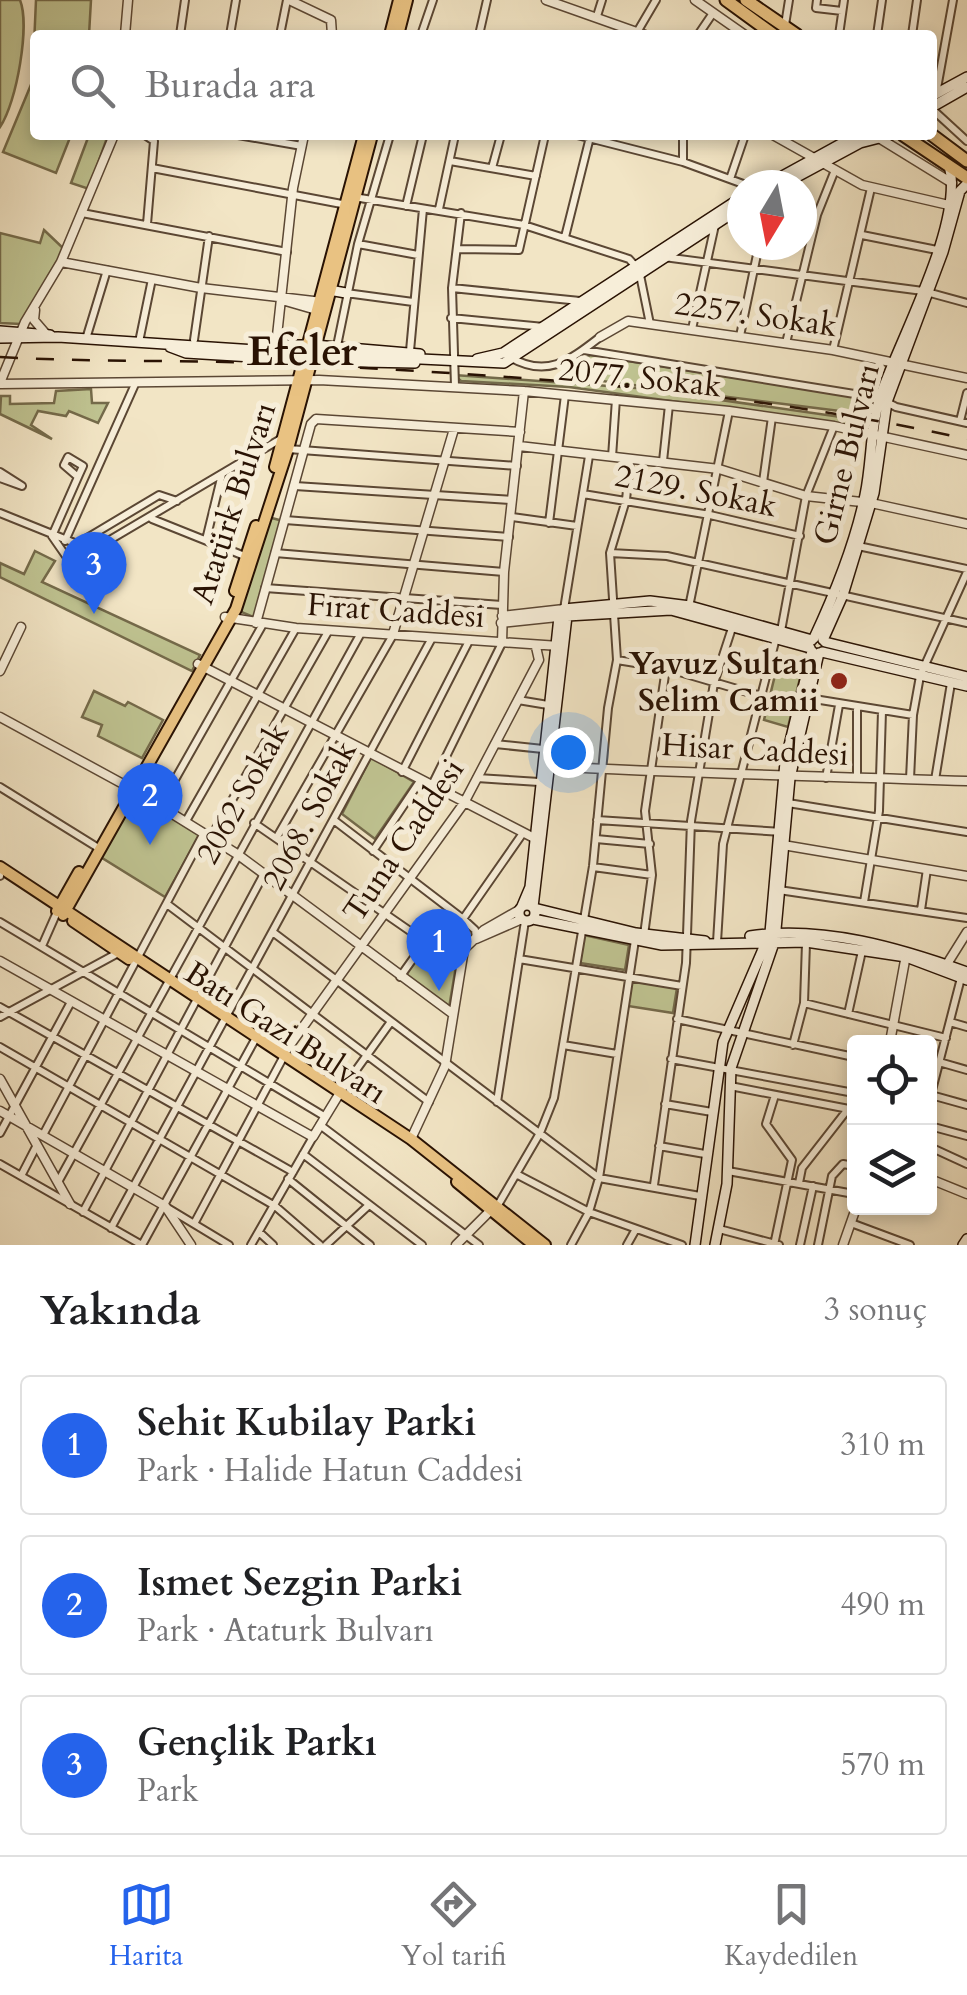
<!DOCTYPE html>
<html lang="tr">
<head>
<meta charset="utf-8">
<style>
	:root { --surface:#fff; --page:#f6f6f6; --text:#202124; --muted:#757577; --line:#e0e0e0; --accent:#2563eb }
	body { margin:0; font-family:Cardo,serif; background:var(--page); color:var(--text) }
	.controls { position:absolute; right:30px; bottom:30px; display:grid; overflow:hidden; border-radius:10px; box-shadow:0 5px 15px #0003 }
	.controls button { width:90px; height:90px; display:grid; place-items:center; padding:0; border:0; border-bottom:2px solid var(--line); background:var(--surface); color:var(--text); font:50px sans-serif }
	.compass { position:absolute; left:727px; top:170px; width:90px; height:90px; border-radius:50%; background:var(--surface); box-shadow:0 5px 15px #0003; rotate:190deg }
	.you { position:absolute; left:568px; top:752px; width:35px; height:35px; margin:-25px; border:8px solid #fff; border-radius:50%; background:#1a73e8; box-shadow:0 0 0 15px #1a73e833 }
	.badge { display:grid; place-items:center; width:65px; height:65px; border-radius:50%; background:var(--accent); color:#fff; font-size:32px; font-weight:700 }
	.pin { position:absolute; translate:-50% -82px; filter:drop-shadow(0 2px 5px #0008) }
	.pin::after { content:''; position:absolute; top:52px; width:35px; height:30px; background:inherit; clip-path:polygon(0 0,100% 0,50% 100%) }
	.list { margin:0; padding:0; list-style:none }
	h2 { display:flex; justify-content:space-between; align-items:center; height:130px; margin:0; padding:0 40px; font-size:42px }
	h2 small { font-size:32px; font-weight:400; color:var(--muted) }
	.list li { display:grid; grid-template-columns:65px 1fr auto; gap:30px; align-items:center; box-sizing:border-box; height:140px; margin:0 20px 20px; padding:0 20px; border:2px solid var(--line); border-radius:10px }
	.list b { display:block; font-size:38px; white-space:nowrap }
	.list p { margin:0; font-size:32px; white-space:nowrap; color:var(--muted) }
	.list em { font-size:32px; font-style:normal; color:var(--muted) }
	.icon { flex:none; width:55px; height:55px; fill:none; stroke:currentColor; stroke-width:2; stroke-linecap:round; stroke-linejoin:round }
	.map { position:relative; flex:none; width:967px; height:1245px; overflow:hidden }
	.search { position:absolute; background:var(--surface); box-shadow:0 5px 15px #0003; left:30px; right:30px; top:30px; height:110px; display:flex; align-items:center; gap:25px; box-sizing:border-box; padding:0 35px; border-radius:10px; color:var(--muted); font-size:38px }
	.sheet { height:610px; background:var(--surface) }
	nav { display:flex; justify-content:space-around; align-items:center; box-sizing:border-box; height:140px; border-top:2px solid var(--line); background:var(--surface); font-size:28px; color:var(--muted) }
	nav a { display:grid; justify-items:center; gap:5px }
	nav .on { color:var(--accent) }
	.map>svg:first-child { display:block }
	.green { fill:#bfc391; stroke:#746a4a; stroke-width:2.5 }
	.lines { fill:none; stroke-linecap:round; stroke-linejoin:round }
	.minor-casing { stroke:#5b4734; stroke-width:10 }
	.tertiary-casing { stroke:#5b4734; stroke-width:11 }
	.secondary-casing { stroke:#291203; stroke-width:12 }
	.primary-casing { stroke:#291203; stroke-width:14 }
	.trunk-casing { stroke:#291203; stroke-width:15 }
	.minor { stroke:#f7eed9; stroke-width:6 }
	.tertiary { stroke:#f7eed9; stroke-width:8 }
	.secondary { stroke:#f7eed9; stroke-width:9 }
	.primary { stroke:#e9c282; stroke-width:10 }
	.trunk { stroke:#e9c282; stroke-width:11 }
	.rail { stroke:#291203; stroke-width:2.5; stroke-dasharray:18 18; stroke-linecap:butt }
	.secondary-bridge-casing { stroke:#291203; stroke-width:12; stroke-linecap:butt }
	.secondary-bridge { stroke:#f7eed9; stroke-width:9 }
	.poi-dot { fill:#8f2418; stroke:#f7eed9; stroke-width:4 }
	.labels { text-anchor:middle; stroke-width:10; stroke-linejoin:round; paint-order:stroke }
	.street-label { font-size:32px; fill:#291203; stroke:#f7eed9 }
	.poi-label { font-size:32px; font-weight:bold; fill:#291203; stroke:#f7eed9; text-anchor:end }
	.district-label { font-size:42px; font-weight:bold; fill:#291203; stroke:#f7eed9 }
</style>
</head>
<body>
<div class="map">
<svg width="967" height="1245" viewBox="0 0 967 1245">
	<rect width="100%" height="100%" fill="#f2e5c5"/>
	<filter id="stains"><feTurbulence type="fractalNoise" baseFrequency=".002" numOctaves="4"/><feColorMatrix values="0 0 0 0 .2 0 0 0 0 .09 0 0 0 0 .02 0 0 0 .5 -.17"/></filter>
	<radialGradient id="worn" r=".72"><stop offset=".6" stop-color="#630" stop-opacity="0"/><stop offset="1" stop-color="#630" stop-opacity=".3"/></radialGradient>
	<path class="green" d="M0,0H20C30,25 17,102 0,127Z
		M36,0H91L89,35H35V68H33Z
		M35,75V135H71L56,173L3,152Z
		M89,135H108L89,189L71,183Z
		M44,230L64,249L21,324L0,323V233L40,243Z
		M590,355L870,399L875,401L872,415L562,376Z
		M454,375L636,388L869,421L861,427L569,387L461,381Z
		M91,389L92,403H108L98,423L69,411L66,416L38,411L31,425L52,439L0,414L1,396H10V404L54,403L56,391Z
		M268,517L283,521L256,618L239,611Z
		M35,551L55,561L42,582L200,655L192,671L0,577V563L24,574Z
		M778,663L802,670L788,727L764,720Z
		M94,691L125,706L128,702L163,720L142,758L98,736L102,725L82,717Z
		M371,757L414,782L375,839L342,814Z
		M134,794L200,834L165,897L99,856Z
		M584,935L629,945L625,970L580,963Z
		M424,945L456,966L449,1008L404,974Z
		M631,981L677,988L673,1013L628,1006Z"/>
	<g class="lines">
		<g class="minor-casing">
			<path id="minor" d="M817,0L816,8L842,11
				M597,16L602,0
				M785,25L789,0
				M636,34L656,0
				M180,35L185,0
				M230,35L236,0
				M280,35L287,0
				M421,35L433,0
				M479,35L487,0
				M698,35L713,13
				M839,35L844,0
				M877,35L882,0
				M912,35L917,0
				M936,94L953,0
				M932,109L967,141
				M145,135L154,141L147,224
				M238,135L302,146
				M577,135L683,162L746,185
				M683,135V162
				M450,161L536,176
				M152,168L347,205
				M492,168L501,135
				M730,179L745,135
				M354,197L524,225L629,259L639,270L650,324
				M406,206L423,135
				M439,209L455,135
				M802,209L817,215
				M82,213L287,252
				M862,235L937,250
				M565,237L590,137
				M358,244L418,255
				M458,249L519,250L545,135
				M664,257L923,291L967,303
				M452,288L580,301
				M346,293L413,302
				M451,318L544,327
				M692,329L715,225
				M740,336L759,245
				M86,339L107,270
				M194,340L209,236
				M139,342L152,279
				M786,343L817,215L835,170
				M337,346L358,244L390,135
				M584,350L879,398L896,407L967,423
				M833,350L871,188
				M410,351L423,209
				M508,356C546,379 569,361 600,337
				M455,386L452,288L461,213
				M960,421L967,393
				M288,449L517,466
				M612,457L616,399
				M663,461L669,405
				M0,472L22,486L0,478
				M763,482L772,417
				M295,486L512,500
				M583,494L710,515L800,536
				M0,513L77,544L159,495L177,501
				M512,517L577,526
				M152,519L247,557
				M285,520L509,537
				M549,523L565,395
				M52,536L68,559L81,557L284,437
				M52,536L78,477L83,466L68,457L64,465L78,477
				M206,540L222,474
				M65,541L136,382
				M858,546L967,569
				M275,553L504,572
				M610,553L667,556L967,623
				M265,588L502,605
				M689,607L729,411
				M564,609L589,456
				M781,631L806,496L834,426
				M617,660L666,668L764,697
				M808,698L913,715
				M518,700L548,705
				M495,744L543,749
				M402,772L469,641
				M477,778L539,782
				M826,778L839,705
				M857,778V707
				M910,779L913,715L920,676L967,572
				M935,780L951,683
				M0,787L100,849
				M431,787L502,643
				M788,803L967,832
				M160,806L263,624
				M597,820L783,832
				M186,821L296,628
				M335,821L463,919L475,930L476,939
				M254,823L459,965
				M211,837L329,630
				M277,837L393,635
				M596,839L650,844
				M373,851L420,781
				M593,867L652,875
				M0,876V875
				M779,890L967,918
				M864,902L879,811L882,711
				M167,904L429,1102
				M921,910L927,869
				M463,919L523,833
				M0,922L324,1116
				M274,933L599,1178L700,1196
				M644,935L652,875L645,811L666,668
				M717,942L723,844L776,638
				M42,946L57,912
				M519,959L682,986
				M400,977L425,942
				M804,1003L946,1038
				M0,1007L293,1172
				M848,1014L862,951
				M0,1017L118,953
				M677,1019L854,1057
				M950,1022L967,1027
				M563,1045L617,1054
				M793,1045L804,1003L806,943
				M0,1047L275,1206L320,1245
				M671,1059L854,1093
				M939,1062L967,1070
				M730,1086L854,1110
				M341,1091L390,1023
				M931,1095L967,1105
				M930,1098L961,978
				M497,1102L525,921
				M665,1104L712,1112
				M320,1125L479,1245
				M930,1126L967,1136
				M0,1133L71,1002
				M43,1135L204,833
				M659,1146L705,1154
				M930,1147L967,1164
				M303,1154L422,1245
				M0,1164L142,1245
				M728,1171L854,1194
				M518,1175L589,1212L682,1245
				M21,1176L37,1145
				M288,1179L370,1245
				M58,1182L361,633
				M799,1183L802,1168L848,1109
				M654,1185L686,963L691,821L714,683L733,625
				M498,1205L540,1133L554,1098L593,866L608,708L617,660L610,553L626,500L630,460
				M166,1207L229,1245
				M83,1212L264,874
				M195,1222L285,1054
				M851,1223L910,1245
				M111,1228L432,638
				M719,1229L779,1245
				M259,1232L273,1245
				M142,1245L257,1036
				M251,1245L313,1137
				M326,1245L369,1205
				M571,1245L589,1212L599,1178L635,940
				M627,1245L636,1229
				M774,1245L792,1160L766,1124L775,1095
				M800,1245L813,1186
				M818,1245L832,1176L843,1164L854,1166"/>
		</g>
		<g class="tertiary-casing">
			<path id="tertiary" d="M289,0L331,20L332,35
				M546,0L645,35
				M695,0L745,35
				M125,35L128,0
				M773,135L862,185L953,206
				M879,138L952,183
				M61,262L201,288L322,302
				M282,300L320,311
				M35,310L34,320L46,334
				M600,337L628,321L833,350L967,378
				M276,345L293,188L304,135
				M0,383L25,322L61,262L114,135
				M0,384L319,380L524,391L729,411L834,426L967,455
				M519,446L719,469L806,496L871,503L967,524
				M225,617L296,628L559,646
				M256,623L311,424L316,419L520,432
				M501,623L567,616L564,609L502,616
				M393,634L454,429
				M502,643L504,572L524,391
				M198,664L538,840
				M0,671L21,627
				M0,717L134,790L237,854L453,1014
				M547,766C687,774 827,776 967,781
				M783,845L967,876
				M476,939L522,919
				M0,961L313,1137L341,1091
				M947,964L967,932
				M890,1042L906,955
				M285,1052L464,803L539,660L536,647
				M0,1079L70,1204
				M0,1111L165,1206L191,1245
				M411,1139L445,1066L464,949L484,930L519,910
				M930,1179L967,1194
				M456,1245L494,1207
				M843,1245L856,1208"/>
		</g>
		<g class="secondary-casing">
			<path id="secondary" d="M932,96L967,77
				M932,107L967,87
				M766,185L857,135
				M782,185L860,143L891,135
				M329,290L346,293
				M0,331L50,335
				M0,338L58,337L300,353
				M269,345H306
				M314,345L420,354
				M170,347L186,353L302,360
				M317,354L504,363L742,207
				M477,359L503,353L742,197
				M310,361L415,363
				M814,638C835,593 855,544 865,495C872,462 870,428 880,397C899,340 965,222 949,165
				M823,640L843,595L874,493L887,402L943,252L960,191L967,184
				M825,642L967,677
				M822,652L967,686
				M519 913a8 8 0 1 1 16 0a8 8 0 1 1-16 0Z
				M522,906L530,887L559,617L564,609L650,601L690,606L812,640
				M533,907L567,616L671,610L810,648
				M534,908L636,933L705,941
				M533,919L662,945L806,942L906,957L967,980
				M750,936C823,925 900,948 967,972
				M695,1245L723,1042L770,933L785,762L812,651
				M715,1245L727,1184L731,1068L775,940L790,778L819,653
				M963,1245L967,1239"/>
		</g>
		<g class="primary-casing">
			<path id="primary" d="M390,35L399,0
				M398,35L407,0
				M275,467L364,135
				M235,591L256,526
				M0,867L411,1139L545,1245
				M57,911L79,872
				M63,915L236,609L288,449L372,135
				M73,921L129,959
				M457,1182L534,1245"/>
		</g>
		<g class="trunk-casing">
			<path id="trunk" d="M726,0L774,35
				M746,0L797,35
				M903,135L967,178
				M932,135L967,161"/>
		</g>
		<use href="#minor" class="minor"/>
		<use href="#tertiary" class="tertiary"/>
		<use href="#secondary" class="secondary"/>
		<use href="#primary" class="primary"/>
		<use href="#trunk" class="trunk"/>
		<path class="rail" d="M0,357C101,363 203,359 304,365C527,376 749,391 967,439"/>
		<g class="secondary-bridge-casing">
			<path id="secondary-bridge" d="M300,353L317,354"/>
		</g>
		<use href="#secondary-bridge" class="secondary-bridge"/>
	</g>
	<circle class="poi-dot" cx="839" cy="681" r="10"/>
	<g class="labels">
		<g class="street-label">
			<text transform="translate(756 314) rotate(8)" y="11">2257. Sokak</text>
			<text transform="translate(640 377) rotate(6)" y="11">2077. Sokak</text>
			<text transform="translate(846 454) rotate(-76)" y="11">Girne Bulvarı</text>
			<text transform="translate(696 490) rotate(11)" y="11">2129. Sokak</text>
			<text transform="translate(233 503) rotate(-72)" y="11">Atatürk Bulvarı</text>
			<text transform="translate(396 610) rotate(4)" y="11">Fırat Caddesi</text>
			<text transform="translate(755 749) rotate(3)" y="11">Hisar Caddesi</text>
			<text transform="translate(242 793) rotate(-61)" y="11">2062 Sokak</text>
			<text transform="translate(309 815) rotate(-62)" y="11">2068. Sokak</text>
			<text transform="translate(403 840) rotate(-56)" y="11">Tuna Caddesi</text>
			<text transform="translate(286 1032) rotate(33)" y="11">Batı Gazi Bulvarı</text>
		</g>
		<g class="poi-label">
			<text x="819" y="674">Yavuz Sultan<tspan x="819" dy="37">Selim Camii</tspan></text>
		</g>
		<g class="district-label">
			<text x="302" y="365">Efeler</text>
		</g>
	</g>
	<rect width="100%" height="100%" filter="url(#stains)"/>
	<rect width="100%" height="100%" fill="url(#worn)"/>
</svg>
<div class="controls">
<button><svg class="icon" aria-label="locate" viewBox="0 0 24 24"><circle cx="12" cy="12" r="6"/><path d="M12 2v4M12 18v4M2 12h4M18 12h4"/></svg></button>
<button><svg class="icon" aria-label="layers" viewBox="0 0 24 24"><path d="M12 4l9 5-9 5-9-5zM3 14l9 5 9-5"/></svg></button>
</div>
<svg class="compass" viewBox="-18 -18 36 36"><path d="M0-13l5 13h-10z" fill="#e53935"/><path d="M0 13l5-13h-10z" fill="#757577"/></svg>
<div class="you"></div>
<div class="pin badge" style="left:439px;top:991px">1</div>
<div class="pin badge" style="left:150px;top:845px">2</div>
<div class="pin badge" style="left:94px;top:614px">3</div>
<div class="search"><svg class="icon" aria-label="search" viewBox="0 0 24 24"><circle cx="10" cy="10" r="6"/><path d="M15 15l6 6"/></svg>Burada ara</div>
</div>
<section class="sheet">
<h2>Yakında<small>3 sonuç</small></h2>
<ul class="list">
<li><span class="badge">1</span><div><b>Sehit Kubilay Parki</b><p>Park · Halide Hatun Caddesi</p></div><em>310 m</em></li>
<li><span class="badge">2</span><div><b>Ismet Sezgin Parki</b><p>Park · Ataturk Bulvarı</p></div><em>490 m</em></li>
<li><span class="badge">3</span><div><b>Gençlik Parkı</b><p>Park</p></div><em>570 m</em></li>
</ul>
</section>
<nav>
<a class="on"><svg class="icon" aria-label="map" viewBox="0 0 24 24"><path d="M3 6l6-2 6 2 6-2v14l-6 2-6-2-6 2zM9 4v14M15 6v14"/></svg>Harita</a>
<a><svg class="icon" aria-label="directions" viewBox="0 0 24 24"><path d="M12 3l9 9-9 9-9-9zM9 14v-3h6M13 9l2 2-2 2"/></svg>Yol tarifi</a>
<a><svg class="icon" aria-label="saved" viewBox="0 0 24 24"><path d="M7 4h10v16l-5-4-5 4z"/></svg>Kaydedilen</a>
</nav>
</body>
</html>
